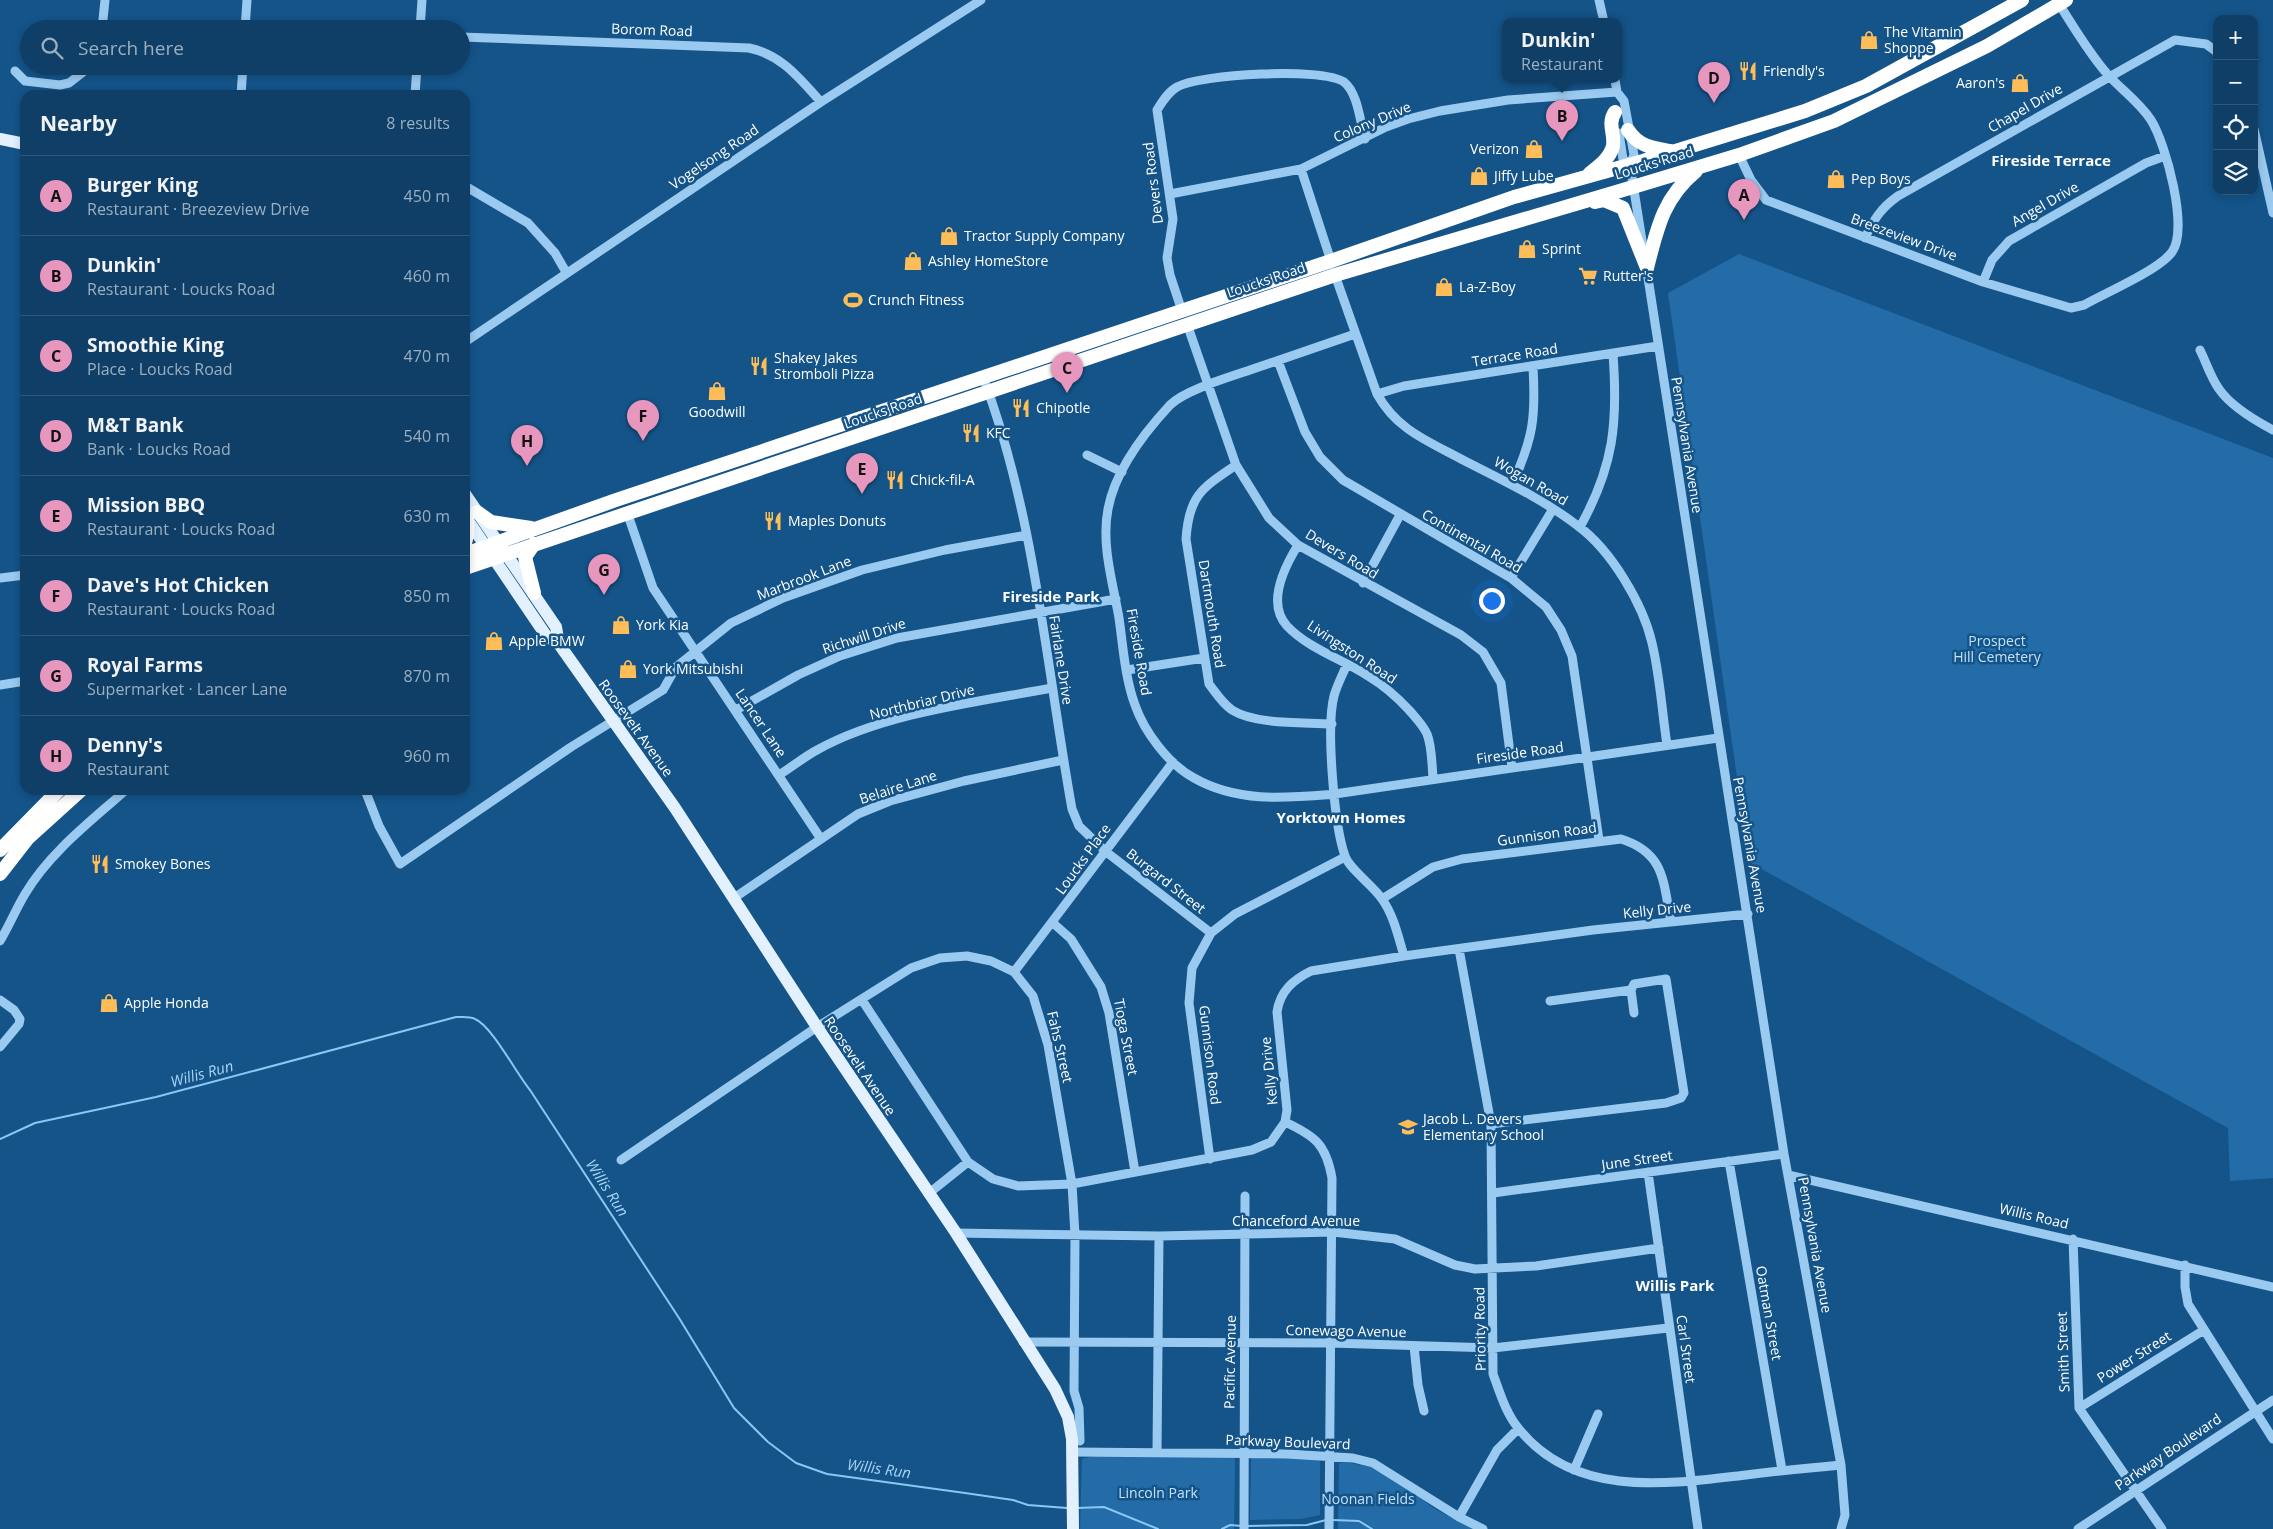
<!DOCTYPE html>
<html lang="en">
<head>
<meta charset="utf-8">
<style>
	:root { --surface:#0f3f67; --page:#18466d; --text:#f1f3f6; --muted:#9bafc0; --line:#2f587b; --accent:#e797bd }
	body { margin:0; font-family:"Open Sans",sans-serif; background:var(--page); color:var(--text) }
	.controls { position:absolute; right:15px; top:15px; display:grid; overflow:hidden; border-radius:10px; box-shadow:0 2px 8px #0003 }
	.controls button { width:45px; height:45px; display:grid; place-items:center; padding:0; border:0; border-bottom:1px solid var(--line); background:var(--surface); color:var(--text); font:25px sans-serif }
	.you { position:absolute; left:1491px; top:600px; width:18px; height:18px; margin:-12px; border:4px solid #fff; border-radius:50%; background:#1a73e8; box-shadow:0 0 0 8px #1a73e833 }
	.badge { display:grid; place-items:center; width:32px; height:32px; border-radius:50%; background:var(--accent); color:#111; font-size:16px; font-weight:700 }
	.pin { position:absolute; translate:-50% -41px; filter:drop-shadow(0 1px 2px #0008) }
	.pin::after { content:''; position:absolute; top:26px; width:18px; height:15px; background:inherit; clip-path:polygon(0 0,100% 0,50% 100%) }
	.popup { position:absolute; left:1502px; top:18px; width:120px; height:65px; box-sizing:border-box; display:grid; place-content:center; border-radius:10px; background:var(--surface); filter:drop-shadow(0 1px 4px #0005); font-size:16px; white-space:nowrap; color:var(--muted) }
	.popup b { font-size:19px; color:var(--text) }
	.popup::after { content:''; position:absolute; left:50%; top:100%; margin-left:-10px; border:10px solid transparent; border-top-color:var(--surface) }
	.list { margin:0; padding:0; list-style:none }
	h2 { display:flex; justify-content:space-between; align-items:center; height:65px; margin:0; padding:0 20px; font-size:21px }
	h2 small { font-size:16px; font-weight:400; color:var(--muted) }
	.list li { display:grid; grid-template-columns:32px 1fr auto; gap:15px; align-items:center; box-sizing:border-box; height:80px; padding:0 20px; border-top:1px solid var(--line) }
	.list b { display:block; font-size:19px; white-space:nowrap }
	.list p { margin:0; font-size:16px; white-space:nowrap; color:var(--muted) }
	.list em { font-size:16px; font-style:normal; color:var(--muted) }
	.icon { flex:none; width:28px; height:28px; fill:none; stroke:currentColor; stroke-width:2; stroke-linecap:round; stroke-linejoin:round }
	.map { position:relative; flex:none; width:2273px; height:1529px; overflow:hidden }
	.search { position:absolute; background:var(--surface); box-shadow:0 2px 8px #0003; left:20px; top:20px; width:450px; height:55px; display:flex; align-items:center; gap:12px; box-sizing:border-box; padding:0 18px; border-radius:28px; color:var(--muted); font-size:19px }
	.panel { position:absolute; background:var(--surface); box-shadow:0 2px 8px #0003; left:20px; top:90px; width:450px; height:705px; border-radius:15px }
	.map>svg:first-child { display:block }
	.green { fill:#236ca7 }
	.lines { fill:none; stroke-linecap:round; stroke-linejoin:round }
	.stream { stroke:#8cc7f3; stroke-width:2 }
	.minor { stroke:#9bcaf0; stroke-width:9 }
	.major { stroke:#e3f1ff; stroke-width:12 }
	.highway { stroke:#fff; stroke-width:14 }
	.labels { text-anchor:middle; stroke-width:5; stroke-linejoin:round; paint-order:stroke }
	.street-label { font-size:14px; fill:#fff; stroke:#145489 }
	.poi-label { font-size:14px; fill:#fff; stroke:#145489; text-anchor:start }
	.park-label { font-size:14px; fill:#c1e2fb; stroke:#145489 }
	.neighbourhood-label { font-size:15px; font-weight:bold; fill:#fff; stroke:#145489 }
	.water-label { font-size:15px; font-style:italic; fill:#a6d4f7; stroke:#145489 }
</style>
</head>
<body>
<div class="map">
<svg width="2273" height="1529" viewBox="0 0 2273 1529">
	<rect width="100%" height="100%" fill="#145489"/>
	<path class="green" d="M1739,254L2273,458V1178L2230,1181L2228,1128L1749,862L1668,293Z
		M1093,1456H1235L1234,1529H1080L1082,1459Z
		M1255,1457H1314L1320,1461V1515L1301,1519L1250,1520L1251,1458Z
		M1346,1462L1375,1468L1400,1483L1435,1509L1473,1529H1338L1339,1463Z"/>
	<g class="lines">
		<path class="stream" d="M0,1139L35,1123L156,1097L456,1017C462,1017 470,1016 475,1019C492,1026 516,1073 530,1090L679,1318L734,1408L768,1442L796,1463L827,1474L965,1493L1013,1500L1028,1505L1067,1508
			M1077,1508L1104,1507L1158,1529
			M1333,1520L1359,1521L1372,1529
			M1246,1526L1307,1525L1326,1520
			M1222,1529L1230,1525L1242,1526"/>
		<path class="minor" d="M1599,0L1604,22
			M102,29L105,0
			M245,29L247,0
			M420,29L422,0
			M461,37L749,48C782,55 799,78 821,102
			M15,71L25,81L60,85L69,83L91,66
			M1615,80L1617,92L1624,101L1634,155L1630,165L1643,247
			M241,95L243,66
			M415,95L417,66
			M2254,129L2273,213
			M1619,133L1623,159L1630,165
			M1739,155L1751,180L1766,200L1983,282L2071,308L2084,305C2105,293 2159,270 2172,252C2189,229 2166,144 2151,120C2140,103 2123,91 2109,76C2090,55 2075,29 2059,4
			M1301,169L1331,261
			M465,186L528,223L555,253L566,272
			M1170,194L1301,169L1386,127L1408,119L1440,111L1508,100L1617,92
			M1865,238C1874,219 1881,208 1898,196L2175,40L2206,44L2217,52
			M1646,265L1784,1154L1841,1465L1845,1515L1841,1529
			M1335,275L1377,394C1397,430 1428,441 1463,460C1502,480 1543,499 1578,526C1611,550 1643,604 1652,643C1660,676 1662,712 1667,745
			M1983,282L1992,260L2009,241L2146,163L2165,156
			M1182,311L1170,275L1167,258L1173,219L1157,110C1162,102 1168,92 1177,87C1200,74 1322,67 1344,82C1358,93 1360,122 1365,139
			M1187,324L1236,465L1269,518L1298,545L1461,635L1483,652L1501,683L1512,768
			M1355,334C1320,346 1285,358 1250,370C1230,377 1185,390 1170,405C1144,433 1115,471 1108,509C1101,545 1113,583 1119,618C1123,646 1125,678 1135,705C1144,731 1168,764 1194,778C1238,803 1286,798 1335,794L1718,738
			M465,342L821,102L981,0
			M2200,350C2206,362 2211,378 2219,389C2230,405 2256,421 2273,430
			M1278,361L1305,432L1320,457L1343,480L1511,578L1546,607L1561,630L1572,656L1599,840
			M983,377C1035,515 1046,665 1072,809L1079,826L1105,851L1211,933
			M1377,394L1404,386L1658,346
			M1087,455L1122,472
			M1236,465C1202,488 1189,495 1186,539L1209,684C1216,693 1222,703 1232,710C1256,725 1303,722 1332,724
			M1512,485C1533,438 1536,419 1533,367
			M628,515L653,588L821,839
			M1580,527C1614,466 1618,423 1613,354
			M1298,545C1285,566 1266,603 1287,626C1309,649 1342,659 1368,676C1383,685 1397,697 1409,710C1415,717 1423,725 1427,734C1432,746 1432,766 1433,779
			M0,578L25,575
			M1511,578L1553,509
			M1363,583L1400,515
			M1347,664C1343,674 1337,685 1334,696C1326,727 1334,825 1345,856C1350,870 1373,885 1382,899C1394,916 1398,936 1404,956
			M1127,670L1204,658
			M0,685L25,681
			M736,710L798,675L840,656L897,638L1116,599
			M779,775C792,767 804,757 817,750C883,713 978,702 1052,688
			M365,790L379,826L400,864L571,747L663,690L676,667L731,623L783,598L862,570L945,550L1027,535
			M734,898L858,814L890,801L964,781L1063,760
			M1382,899L1433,867L1462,859L1621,839C1665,853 1663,881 1671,922
			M1053,923L1071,939L1101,987L1109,1013L1135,1172
			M0,941C9,926 16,909 25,894C49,853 91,821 126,790
			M1459,949L1491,1124L1493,1374C1500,1393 1506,1414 1519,1429C1575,1499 1669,1484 1746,1475C1778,1471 1809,1468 1841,1465
			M1014,972L1173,762
			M0,1000L14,1010L20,1019L19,1024L0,1047
			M862,1000L968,1162L993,1179L1018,1186L1072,1184L1252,1150L1271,1142L1285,1122L1287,1110L1277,1012C1280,991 1293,980 1311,971L1404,956L1593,930L1748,914
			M1550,1001L1631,990L1634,1013
			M1285,1122C1315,1136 1326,1144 1332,1178L1329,1529
			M1491,1124L1666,1103L1681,1098L1684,1093L1666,979L1634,984L1631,990
			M1210,1159L1189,1003L1192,968L1211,933L1235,914L1345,857
			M621,1160L817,1027L911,968L940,958L967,956L991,961L1014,972L1033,996L1048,1045L1072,1184L1075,1235L1074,1391L1079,1408L1080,1441
			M1729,1161L1782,1470
			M1648,1172L1698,1529
			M1788,1175L2273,1287
			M1493,1193L1784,1154
			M928,1194L968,1162
			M956,1233L1159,1236L1333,1232L1395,1239L1455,1265L1475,1269L1536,1266L1659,1248
			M2073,1239L2079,1408L2162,1529
			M2185,1265V1287L2188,1304L2273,1439
			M1023,1342L1331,1343L1493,1348L1668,1328
			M1414,1346L1418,1385L1424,1411
			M2079,1408L2204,1330
			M1072,1452L1287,1454L1353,1458L1373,1463L1459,1517L1483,1529
			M1157,1452L1159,1236
			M1574,1470L1598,1414
			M1459,1517L1497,1450L1518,1429
			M1244,1529L1245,1196
			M2078,1529L2273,1400"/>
		<path class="major" d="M0,139L25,144
			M465,494L556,627L559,644L675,808L817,1027L956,1233L1055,1389L1068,1417L1072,1439L1073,1529
			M465,516L547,637L558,642"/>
		<path class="highway" d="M1628,130C1638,146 1652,148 1670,151
			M1590,173C1599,166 1610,158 1613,146C1615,133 1607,124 1615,112
			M1595,202L1604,200L1623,208L1647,268
			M1647,268C1657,229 1663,198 1696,171
			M477,512L491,522L531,528
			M465,543L467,535V518
			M465,554L616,500L1331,261L1514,197L1643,161L1805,111L1866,86L2022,0
			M465,568L1335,275L1633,187L1739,155L1834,121L1987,46L2066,0
			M534,593L525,557L534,544
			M0,850L59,790
			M0,874L28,838L81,790"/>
	</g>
	<defs>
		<g id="shop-bare" transform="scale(1.5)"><path d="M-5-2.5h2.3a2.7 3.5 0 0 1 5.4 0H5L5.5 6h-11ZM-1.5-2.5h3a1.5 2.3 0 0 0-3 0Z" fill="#ffbd59" stroke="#145489" stroke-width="2.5" paint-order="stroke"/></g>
		<g id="restaurant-bare" transform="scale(1.5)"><path d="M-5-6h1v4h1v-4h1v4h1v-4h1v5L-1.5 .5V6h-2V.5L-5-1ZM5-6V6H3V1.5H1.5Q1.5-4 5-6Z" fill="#ffbd59" stroke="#145489" stroke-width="2.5" paint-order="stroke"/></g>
		<g id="supermarket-bare" transform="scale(1.5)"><path d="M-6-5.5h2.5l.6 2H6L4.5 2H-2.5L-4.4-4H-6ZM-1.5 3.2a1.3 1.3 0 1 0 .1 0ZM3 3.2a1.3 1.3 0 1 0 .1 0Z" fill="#ffbd59" stroke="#145489" stroke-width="2.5" paint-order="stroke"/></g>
		<g id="stadium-bare" transform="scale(1.5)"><path d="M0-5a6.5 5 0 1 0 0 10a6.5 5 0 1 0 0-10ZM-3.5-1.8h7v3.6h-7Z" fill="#ffbd59" stroke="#145489" stroke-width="2.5" paint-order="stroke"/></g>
		<g id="school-bare" transform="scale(1.5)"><path d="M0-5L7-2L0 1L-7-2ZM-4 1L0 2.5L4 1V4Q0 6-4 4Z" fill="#ffbd59" stroke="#145489" stroke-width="2.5" paint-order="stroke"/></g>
	</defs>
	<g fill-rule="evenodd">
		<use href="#shop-bare" x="1869" y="40"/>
		<use href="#restaurant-bare" x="1748" y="71"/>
		<use href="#shop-bare" x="2020" y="83"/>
		<use href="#shop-bare" x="1534" y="149"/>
		<use href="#shop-bare" x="1479" y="176"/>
		<use href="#shop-bare" x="1836" y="179"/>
		<use href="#shop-bare" x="949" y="236"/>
		<use href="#shop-bare" x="1527" y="249"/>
		<use href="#shop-bare" x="913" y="261"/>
		<use href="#supermarket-bare" x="1588" y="276"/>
		<use href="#shop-bare" x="1444" y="287"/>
		<use href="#stadium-bare" x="853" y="300"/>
		<use href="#restaurant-bare" x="759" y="366"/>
		<use href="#shop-bare" x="717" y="391"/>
		<use href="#restaurant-bare" x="1021" y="408"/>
		<use href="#restaurant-bare" x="971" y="433"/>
		<use href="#restaurant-bare" x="895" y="480"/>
		<use href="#restaurant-bare" x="773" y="521"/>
		<use href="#shop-bare" x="621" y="625"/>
		<use href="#shop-bare" x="494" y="641"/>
		<use href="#shop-bare" x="628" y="669"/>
		<use href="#restaurant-bare" x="100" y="864"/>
		<use href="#shop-bare" x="109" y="1003"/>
		<use href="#school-bare" x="1408" y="1127"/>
	</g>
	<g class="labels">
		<g class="street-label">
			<text transform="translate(652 30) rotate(2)" y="5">Borom Road</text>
			<text transform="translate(2025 108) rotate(-30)" y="5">Chapel Drive</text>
			<text transform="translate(1372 122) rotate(-23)" y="5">Colony Drive</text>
			<text transform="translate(714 157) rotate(-34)" y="5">Vogelsong Road</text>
			<text transform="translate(1654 163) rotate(-17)" y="5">Loucks Road</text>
			<text transform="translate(1153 183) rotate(-97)" y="5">Devers Road</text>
			<text transform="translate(2045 204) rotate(-30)" y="5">Angel Drive</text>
			<text transform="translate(1904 237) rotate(20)" y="5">Breezeview Drive</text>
			<text transform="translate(1266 280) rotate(-19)" y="5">Loucks Road</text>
			<text transform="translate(1515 355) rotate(-9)" y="5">Terrace Road</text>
			<text transform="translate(883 411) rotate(-19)" y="5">Loucks Road</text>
			<text transform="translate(1687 445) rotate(81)" y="5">Pennsylvania Avenue</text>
			<text transform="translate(1531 481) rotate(30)" y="5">Wogan Road</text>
			<text transform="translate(1472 541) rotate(30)" y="5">Continental Road</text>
			<text transform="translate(1342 554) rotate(31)" y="5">Devers Road</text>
			<text transform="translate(804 578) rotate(-21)" y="5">Marbrook Lane</text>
			<text transform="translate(1212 614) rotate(81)" y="5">Dartmouth Road</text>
			<text transform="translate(864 636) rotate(-18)" y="5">Richwill Drive</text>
			<text transform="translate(1139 652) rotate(80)" y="5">Fireside Road</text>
			<text transform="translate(1352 652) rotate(33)" y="5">Livingston Road</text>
			<text transform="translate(1061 660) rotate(81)" y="5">Fairlane Drive</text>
			<text transform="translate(922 702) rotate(-14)" y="5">Northbriar Drive</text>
			<text transform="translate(761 723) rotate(56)" y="5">Lancer Lane</text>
			<text transform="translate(636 728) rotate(54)" y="5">Roosevelt Avenue</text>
			<text transform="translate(1520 753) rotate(-8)" y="5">Fireside Road</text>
			<text transform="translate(898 787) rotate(-18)" y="5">Belaire Lane</text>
			<text transform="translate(1547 834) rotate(-8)" y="5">Gunnison Road</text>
			<text transform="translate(1750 845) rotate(80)" y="5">Pennsylvania Avenue</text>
			<text transform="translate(1083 859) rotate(-54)" y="5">Loucks Place</text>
			<text transform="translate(1166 881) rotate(38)" y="5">Burgard Street</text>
			<text transform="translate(1657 910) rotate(-6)" y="5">Kelly Drive</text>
			<text transform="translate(1126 1037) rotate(79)" y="5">Tioga Street</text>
			<text transform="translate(1060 1047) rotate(77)" y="5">Fahs Street</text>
			<text transform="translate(1210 1055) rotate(83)" y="5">Gunnison Road</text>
			<text transform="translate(860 1066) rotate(56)" y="5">Roosevelt Avenue</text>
			<text transform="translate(1269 1071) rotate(-96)" y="5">Kelly Drive</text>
			<text transform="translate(1637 1160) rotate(-8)" y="5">June Street</text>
			<text transform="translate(2034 1216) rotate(13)" y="5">Willis Road</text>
			<text x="1296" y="1226">Chanceford Avenue</text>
			<text transform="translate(1815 1245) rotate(80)" y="5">Pennsylvania Avenue</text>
			<text transform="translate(1769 1313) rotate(80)" y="5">Oatman Street</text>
			<text transform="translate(1480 1329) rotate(-91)" y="5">Priority Road</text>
			<text transform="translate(1346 1331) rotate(1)" y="5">Conewago Avenue</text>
			<text transform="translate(1686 1349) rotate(82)" y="5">Carl Street</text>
			<text transform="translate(2063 1352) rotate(-92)" y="5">Smith Street</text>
			<text transform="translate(2134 1357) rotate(-32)" y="5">Power Street</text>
			<text transform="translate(1230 1362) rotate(-89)" y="5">Pacific Avenue</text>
			<text transform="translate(1288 1442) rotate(2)" y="5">Parkway Boulevard</text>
			<text transform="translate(2168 1452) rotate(-34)" y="5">Parkway Boulevard</text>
		</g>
		<g class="poi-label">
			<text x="1884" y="37">The Vitamin<tspan x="1884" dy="16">Shoppe</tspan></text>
			<text x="1763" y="76">Friendly's</text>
			<text x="2005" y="88" text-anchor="end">Aaron's</text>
			<text x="1519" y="154" text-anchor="end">Verizon</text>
			<text x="1494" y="181">Jiffy Lube</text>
			<text x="1851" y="184">Pep Boys</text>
			<text x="964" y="241">Tractor Supply Company</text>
			<text x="1542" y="254">Sprint</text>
			<text x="928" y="266">Ashley HomeStore</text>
			<text x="1603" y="281">Rutter's</text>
			<text x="1459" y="292">La-Z-Boy</text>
			<text x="868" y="305">Crunch Fitness</text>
			<text x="774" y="363">Shakey Jakes<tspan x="774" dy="16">Stromboli Pizza</tspan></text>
			<text x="1036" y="413">Chipotle</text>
			<text x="717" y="417" text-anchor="middle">Goodwill</text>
			<text x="986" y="438">KFC</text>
			<text x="910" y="485">Chick-fil-A</text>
			<text x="788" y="526">Maples Donuts</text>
			<text x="636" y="630">York Kia</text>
			<text x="509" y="646">Apple BMW</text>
			<text x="643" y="674">York Mitsubishi</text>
			<text x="115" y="869">Smokey Bones</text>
			<text x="124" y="1008">Apple Honda</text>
			<text x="1423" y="1124">Jacob L. Devers<tspan x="1423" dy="16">Elementary School</tspan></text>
		</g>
		<g class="park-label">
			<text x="1997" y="646">Prospect<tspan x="1997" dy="16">Hill Cemetery</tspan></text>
			<text x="1158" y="1498">Lincoln Park</text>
			<text x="1368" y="1504">Noonan Fields</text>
		</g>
		<g class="neighbourhood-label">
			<text x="2051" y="166">Fireside Terrace</text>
			<text x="1051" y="602">Fireside Park</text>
			<text x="1341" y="823">Yorktown Homes</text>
			<text x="1675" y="1291">Willis Park</text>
		</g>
		<g class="water-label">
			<text transform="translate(202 1074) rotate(-15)" y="5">Willis Run</text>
			<text transform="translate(607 1188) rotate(57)" y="5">Willis Run</text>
			<text transform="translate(879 1469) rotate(8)" y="5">Willis Run</text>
		</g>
	</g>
</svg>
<div class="controls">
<button>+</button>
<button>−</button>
<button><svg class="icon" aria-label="locate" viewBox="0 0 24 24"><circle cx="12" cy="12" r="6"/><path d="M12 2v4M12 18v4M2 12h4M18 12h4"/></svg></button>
<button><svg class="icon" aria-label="layers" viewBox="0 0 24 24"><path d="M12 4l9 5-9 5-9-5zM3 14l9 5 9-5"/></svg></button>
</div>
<div class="you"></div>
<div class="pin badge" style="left:1744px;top:220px">A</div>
<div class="pin badge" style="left:1562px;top:141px">B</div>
<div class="popup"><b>Dunkin'</b>Restaurant</div>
<div class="pin badge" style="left:1067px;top:393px">C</div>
<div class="pin badge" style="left:1714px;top:103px">D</div>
<div class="pin badge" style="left:862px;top:494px">E</div>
<div class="pin badge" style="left:643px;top:441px">F</div>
<div class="pin badge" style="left:604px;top:595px">G</div>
<div class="pin badge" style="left:527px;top:466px">H</div>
<div class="search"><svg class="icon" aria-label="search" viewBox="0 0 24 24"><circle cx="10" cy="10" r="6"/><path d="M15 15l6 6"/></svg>Search here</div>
<section class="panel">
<h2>Nearby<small>8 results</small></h2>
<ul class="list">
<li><span class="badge">A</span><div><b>Burger King</b><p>Restaurant · Breezeview Drive</p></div><em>450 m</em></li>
<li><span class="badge">B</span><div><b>Dunkin'</b><p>Restaurant · Loucks Road</p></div><em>460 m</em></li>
<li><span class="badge">C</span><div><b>Smoothie King</b><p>Place · Loucks Road</p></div><em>470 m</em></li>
<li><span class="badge">D</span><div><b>M&amp;T Bank</b><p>Bank · Loucks Road</p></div><em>540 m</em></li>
<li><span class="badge">E</span><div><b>Mission BBQ</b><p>Restaurant · Loucks Road</p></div><em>630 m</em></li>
<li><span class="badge">F</span><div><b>Dave's Hot Chicken</b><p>Restaurant · Loucks Road</p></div><em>850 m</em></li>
<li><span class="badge">G</span><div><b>Royal Farms</b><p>Supermarket · Lancer Lane</p></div><em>870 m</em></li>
<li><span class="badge">H</span><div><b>Denny's</b><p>Restaurant</p></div><em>960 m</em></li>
</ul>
</section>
</div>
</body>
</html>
